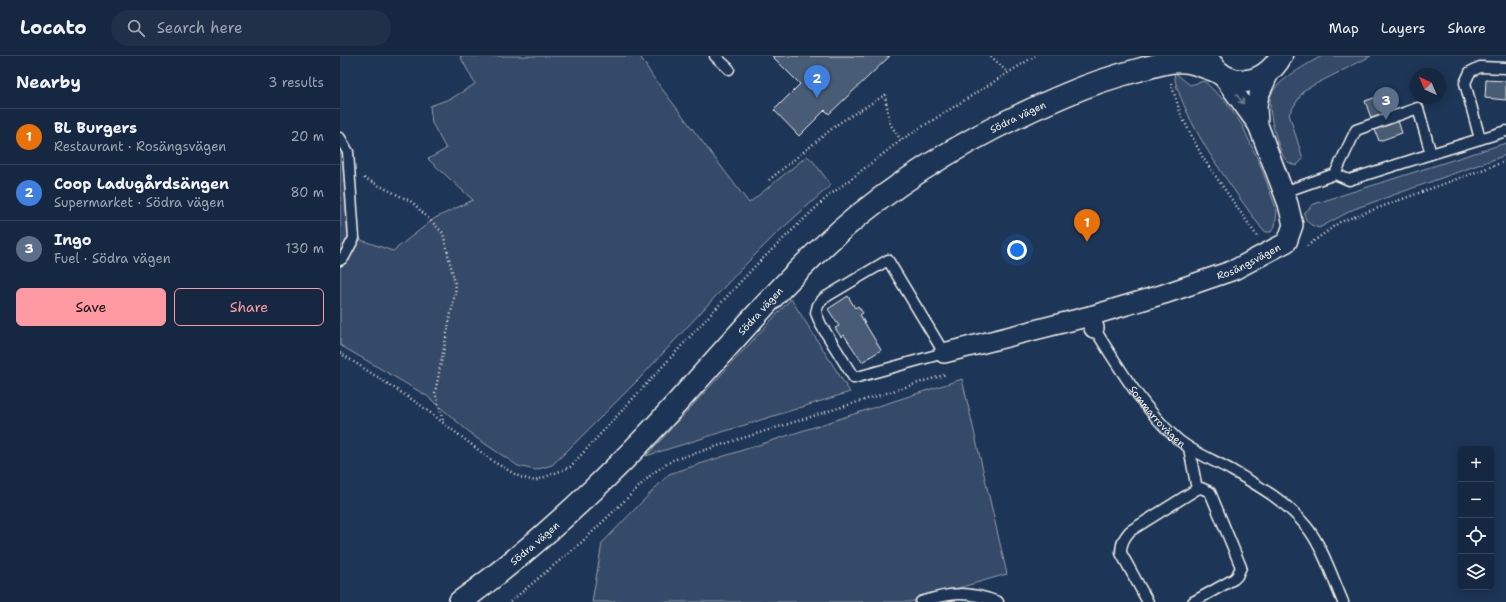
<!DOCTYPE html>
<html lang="en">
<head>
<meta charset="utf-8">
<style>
	:root { --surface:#162841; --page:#1f3048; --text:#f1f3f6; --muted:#9ea6b1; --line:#35445a; --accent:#ff9aa2 }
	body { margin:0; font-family:"Shantell Sans",sans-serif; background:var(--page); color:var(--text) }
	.controls { position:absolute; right:12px; bottom:12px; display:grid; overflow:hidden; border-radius:6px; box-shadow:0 2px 10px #0003 }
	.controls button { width:36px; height:36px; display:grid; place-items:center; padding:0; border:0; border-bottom:1px solid var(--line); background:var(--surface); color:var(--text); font:20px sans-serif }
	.compass { position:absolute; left:1070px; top:12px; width:36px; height:36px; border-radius:50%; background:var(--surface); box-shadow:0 2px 10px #0003; rotate:316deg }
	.you { position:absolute; left:677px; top:194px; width:14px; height:14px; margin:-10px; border:3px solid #fff; border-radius:50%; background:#1a73e8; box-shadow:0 0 0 6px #1a73e833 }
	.badge { display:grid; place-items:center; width:26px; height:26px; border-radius:50%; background:var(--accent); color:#fff; font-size:13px; font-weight:700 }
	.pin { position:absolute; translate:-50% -33px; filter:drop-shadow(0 1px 2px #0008) }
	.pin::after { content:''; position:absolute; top:21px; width:14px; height:12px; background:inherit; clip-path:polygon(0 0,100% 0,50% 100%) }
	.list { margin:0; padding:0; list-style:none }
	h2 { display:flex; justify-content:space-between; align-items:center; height:52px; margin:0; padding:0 16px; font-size:17px }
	h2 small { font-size:13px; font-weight:400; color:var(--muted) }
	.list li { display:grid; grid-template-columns:26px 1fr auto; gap:12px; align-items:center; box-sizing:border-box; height:56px; padding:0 16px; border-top:1px solid var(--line) }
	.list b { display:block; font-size:15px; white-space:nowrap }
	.list p { margin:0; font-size:13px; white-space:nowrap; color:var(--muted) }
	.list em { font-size:13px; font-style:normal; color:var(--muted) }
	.actions { display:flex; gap:8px; padding:12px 16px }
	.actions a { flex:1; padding:9px 0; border:1px solid var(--accent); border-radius:6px; text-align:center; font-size:14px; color:var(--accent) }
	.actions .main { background:var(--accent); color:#111 }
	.icon { flex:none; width:22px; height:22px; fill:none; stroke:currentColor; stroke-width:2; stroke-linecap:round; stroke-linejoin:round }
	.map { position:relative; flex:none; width:1166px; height:546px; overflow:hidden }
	header { display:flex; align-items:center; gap:24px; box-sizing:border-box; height:56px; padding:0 20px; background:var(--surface); border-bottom:1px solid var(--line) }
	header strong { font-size:19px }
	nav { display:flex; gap:22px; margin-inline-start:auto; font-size:14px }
	.search { width:280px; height:36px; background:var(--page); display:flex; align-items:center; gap:10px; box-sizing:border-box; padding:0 14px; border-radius:22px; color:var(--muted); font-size:15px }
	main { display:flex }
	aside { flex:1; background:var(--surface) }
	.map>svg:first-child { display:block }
	.green { fill:#354a67; stroke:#949ea8 }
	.building { fill:#485b74; stroke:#f4f1e8 }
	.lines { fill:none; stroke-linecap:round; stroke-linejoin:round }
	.lane-casing { stroke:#f4f1e8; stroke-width:13 }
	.street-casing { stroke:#f4f1e8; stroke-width:22 }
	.secondary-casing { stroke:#f4f1e8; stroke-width:25 }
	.path { stroke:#f4f1e8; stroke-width:2.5; stroke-dasharray:1 3; stroke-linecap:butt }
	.lane { stroke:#1d3557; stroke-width:10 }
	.street { stroke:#1d3557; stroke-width:19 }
	.secondary { stroke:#1d3557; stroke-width:22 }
	.oneway { stroke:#68778a }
	.labels { text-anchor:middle; stroke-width:3; stroke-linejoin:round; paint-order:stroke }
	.street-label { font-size:10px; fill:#f4f1e8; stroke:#1d3557 }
</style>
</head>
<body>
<header>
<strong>Locato</strong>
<div class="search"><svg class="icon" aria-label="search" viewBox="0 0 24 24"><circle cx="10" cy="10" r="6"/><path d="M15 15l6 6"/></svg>Search here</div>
<nav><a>Map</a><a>Layers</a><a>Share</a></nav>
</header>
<main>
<aside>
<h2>Nearby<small>3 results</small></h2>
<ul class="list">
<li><span class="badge" style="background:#e8710a">1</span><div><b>BL Burgers</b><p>Restaurant · Rosängsvägen</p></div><em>20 m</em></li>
<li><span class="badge" style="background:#3f7fe0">2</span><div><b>Coop Ladugårdsängen</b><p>Supermarket · Södra vägen</p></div><em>80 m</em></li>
<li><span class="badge" style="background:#5c6f8a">3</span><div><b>Ingo</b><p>Fuel · Södra vägen</p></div><em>130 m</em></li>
</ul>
<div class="actions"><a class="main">Save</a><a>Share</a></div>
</aside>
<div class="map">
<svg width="1166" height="546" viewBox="0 0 1166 546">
	<rect width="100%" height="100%" fill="#1d3557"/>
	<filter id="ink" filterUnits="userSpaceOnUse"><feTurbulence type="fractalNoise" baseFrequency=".025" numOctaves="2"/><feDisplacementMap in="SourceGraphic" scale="8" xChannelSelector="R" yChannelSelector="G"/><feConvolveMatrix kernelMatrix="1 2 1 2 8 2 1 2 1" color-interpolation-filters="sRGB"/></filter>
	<g filter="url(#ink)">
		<path class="green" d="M120,0H300L313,21L409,147L467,100L473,105L491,129L437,177L399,215L300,322L225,397L212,409L195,414L178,410L135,381L87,340L0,289V92L4,98L8,150L21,184L53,195L95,162L133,144L88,103L106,93L92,67L90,50L112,42L135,28Z
			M982,0H1031L964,34L949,58L963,103L956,110C953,108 948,107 946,104C938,95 926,50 931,39C936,25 969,7 982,0Z
			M834,16L850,29L864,25L885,45L902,69L920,108L937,155L935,170L931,176H926L922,173C891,130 858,87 839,37C836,31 835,23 834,16Z
			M1166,87V99L1014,153L979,172C970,169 966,167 964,157L974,148Z
			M451,243L510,336L306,400Z
			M622,323L667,518L570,546H252L262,487L329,418Z"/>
		<path class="building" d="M432,0H550L489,58L485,54L459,80L434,54L460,28Z
			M1146,24L1166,25V44L1145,42Z
			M1049,37L1062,77L1039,85L1025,45Z
			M508,240L515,252L518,250L523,257L520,259L541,294L522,306L504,279L501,281L495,272L499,270L488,253Z"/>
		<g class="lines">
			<g class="lane-casing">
				<g id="lane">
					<path d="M375,0L389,13"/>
					<path d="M0,82L8,96L14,182L4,201L0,204"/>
					<path d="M1140,83L1125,27L1130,16L1140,11L1166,12"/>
					<path d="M1091,98L1166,75"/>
					<path d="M944,136L995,118L1009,124L1091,98L1078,52L1016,74L995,118"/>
					<path d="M548,204L604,297L514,322L481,269L476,257L478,249L484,242Z"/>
					<path id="s1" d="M754,272C778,310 802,351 836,382C853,397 874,404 893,415C919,430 947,446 966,470C982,489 993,523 1003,546"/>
					<path d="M849,392L857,433"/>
					<path d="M581,546C611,536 628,535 658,546"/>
					<path d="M808,546L781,497C781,487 784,482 790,475L857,433L861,432L870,436L901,511L897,520L894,523L853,546"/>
				</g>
			</g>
			<g class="street-casing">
				<g id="street">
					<path d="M918,69L917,49L919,39L929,17"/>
					<path id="s2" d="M750,260L824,238L894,214L947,186L953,169L948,148L918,69L881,18"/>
					<path d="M604,297L750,260L754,272"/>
				</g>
			</g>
			<g class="secondary-casing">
				<g id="secondary">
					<path d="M868,3C886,35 924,31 941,0"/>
					<path id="s3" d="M120,546C185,499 244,445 299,388C367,317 427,240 500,175C567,117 644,73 725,39C750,28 775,20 802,13C817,9 834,3 849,6C858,8 868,12 876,15"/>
				</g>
			</g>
			<path class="path" d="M651,0L668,17
				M831,27L841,59L863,102L917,180
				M24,122L72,146L103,177L116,232L95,337L103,364
				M429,124L499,67L545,39L550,68L561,84
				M967,190L1000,166L1166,105
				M0,297L79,348L154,406L180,421L195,425L230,411L416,209L485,143L561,84L695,0
				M170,546L243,485L313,417L333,404L607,318"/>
			<use href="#lane" class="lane"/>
			<use href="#street" class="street"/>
			<use href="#secondary" class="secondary"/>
		</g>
		<defs><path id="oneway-shaft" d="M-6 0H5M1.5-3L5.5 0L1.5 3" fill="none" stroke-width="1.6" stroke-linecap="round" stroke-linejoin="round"/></defs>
		<use class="oneway" href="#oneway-shaft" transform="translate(900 43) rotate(53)"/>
	</g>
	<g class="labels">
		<g class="street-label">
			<text dy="4" stroke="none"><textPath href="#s3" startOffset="744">Södra vägen</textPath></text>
			<text dy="4" stroke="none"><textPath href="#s2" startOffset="168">Rosängsvägen</textPath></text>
			<text dy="4" stroke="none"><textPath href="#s3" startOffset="419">Södra vägen</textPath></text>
			<text dy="4" stroke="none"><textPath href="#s1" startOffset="109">Sommarrovägen</textPath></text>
			<text dy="4" stroke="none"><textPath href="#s3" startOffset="95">Södra vägen</textPath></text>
		</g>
	</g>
</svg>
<div class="controls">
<button>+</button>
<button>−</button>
<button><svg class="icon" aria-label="locate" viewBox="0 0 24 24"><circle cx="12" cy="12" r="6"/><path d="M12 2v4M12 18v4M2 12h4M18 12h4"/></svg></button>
<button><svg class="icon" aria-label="layers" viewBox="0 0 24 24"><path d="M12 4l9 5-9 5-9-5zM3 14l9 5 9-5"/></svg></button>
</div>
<svg class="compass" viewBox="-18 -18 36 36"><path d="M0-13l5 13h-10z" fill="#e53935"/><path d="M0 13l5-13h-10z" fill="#9ea6b1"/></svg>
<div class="you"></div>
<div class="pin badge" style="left:747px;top:186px;background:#e8710a">1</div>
<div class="pin badge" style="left:477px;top:42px;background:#3f7fe0">2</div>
<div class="pin badge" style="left:1046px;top:64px;background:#5c6f8a">3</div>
</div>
</main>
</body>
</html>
